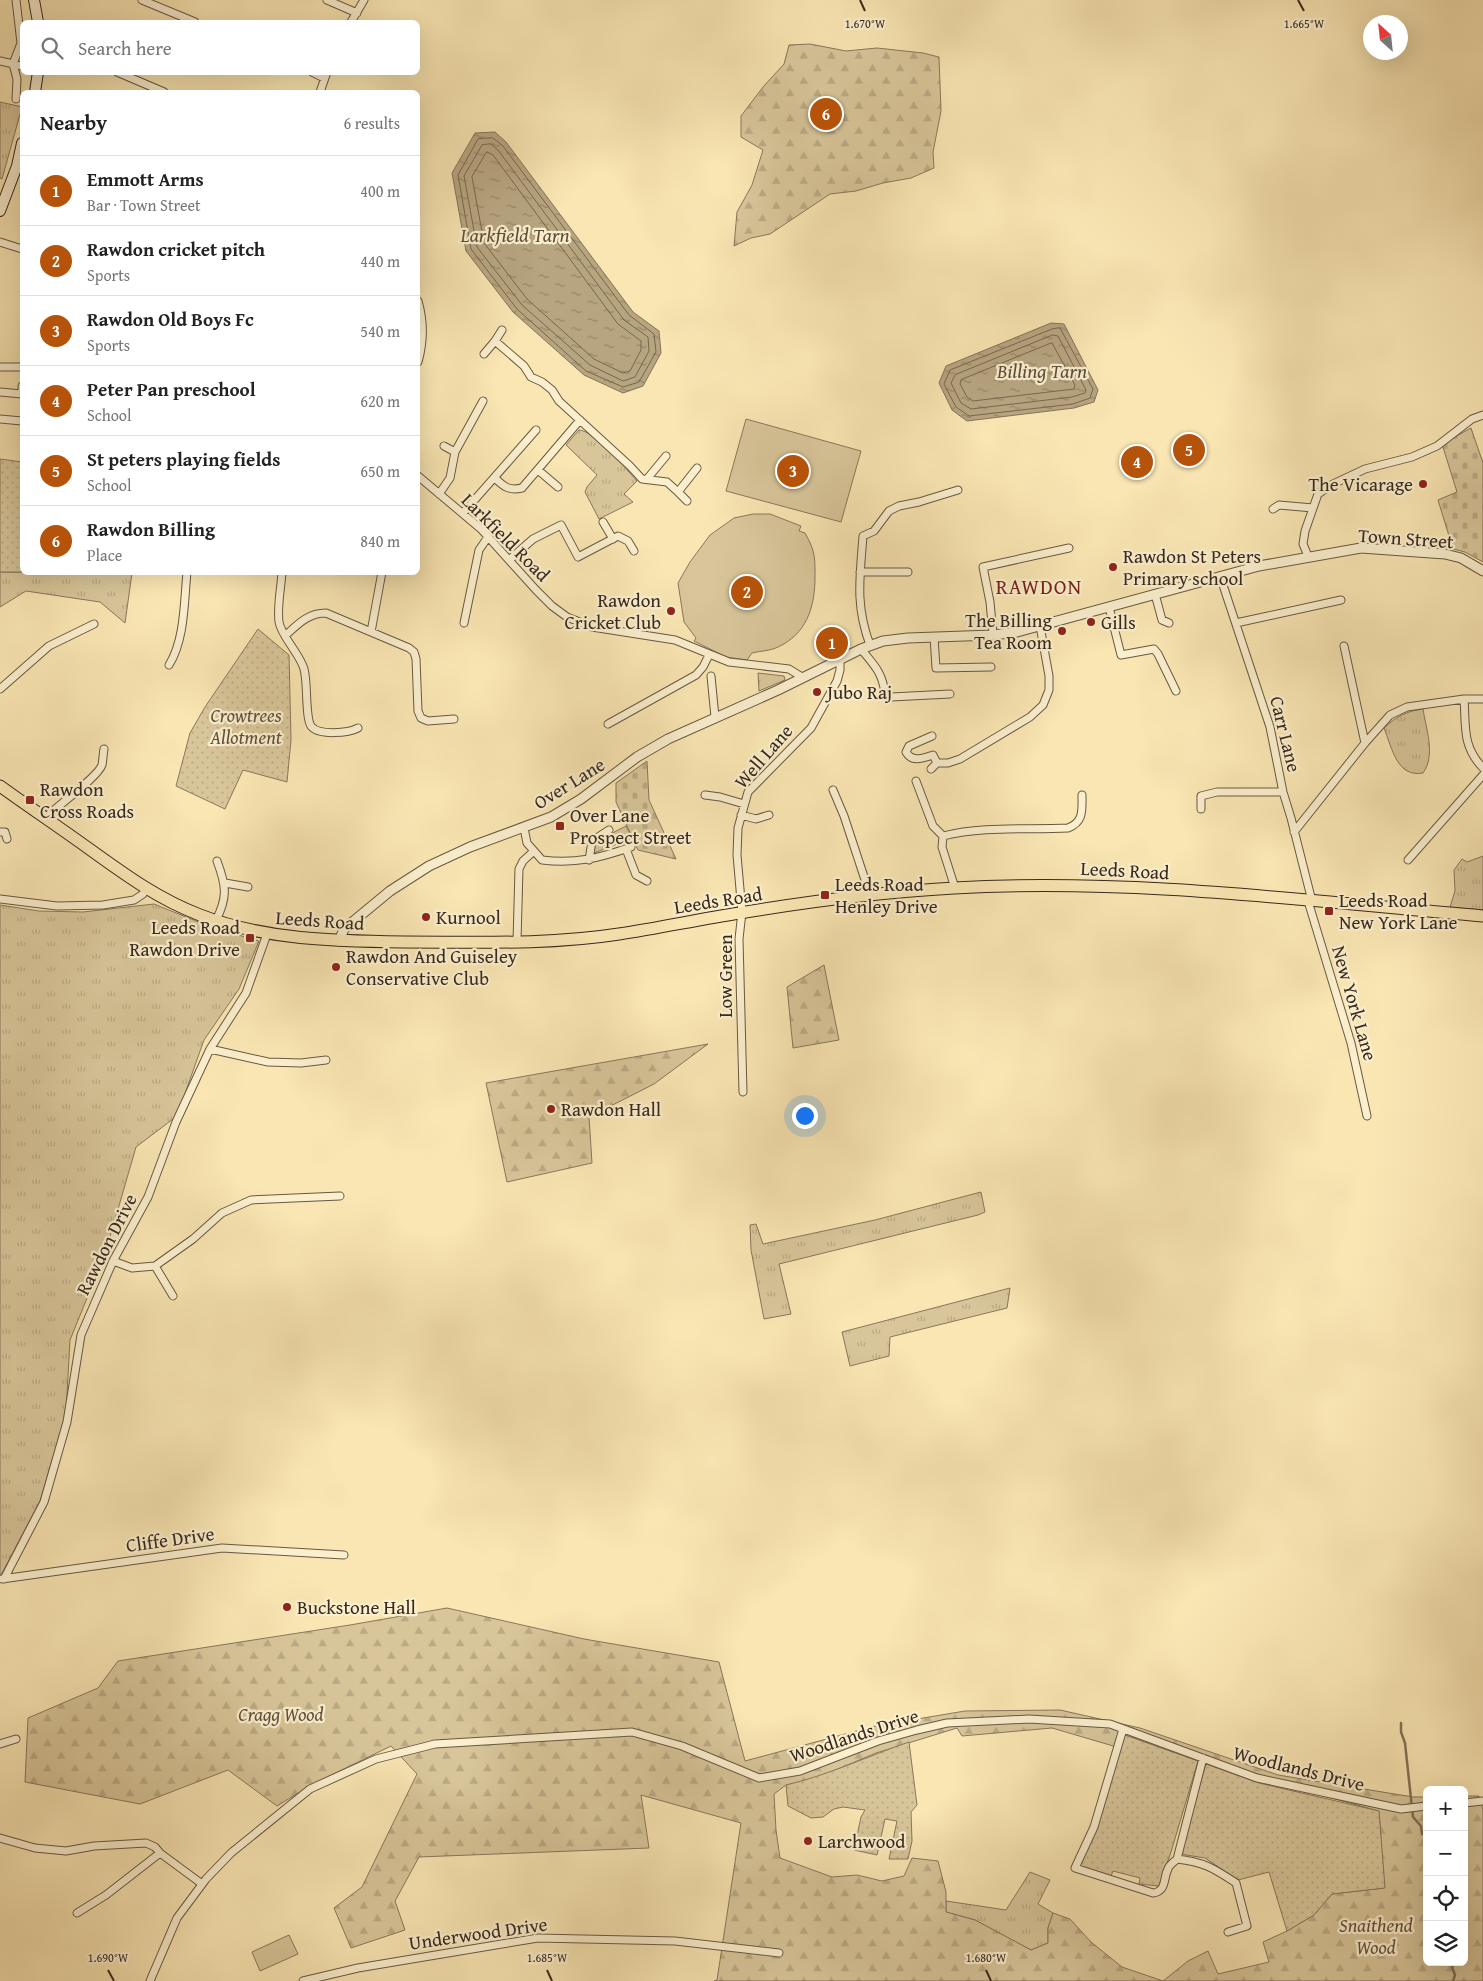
<!DOCTYPE html>
<html lang="en">
<head>
<meta charset="utf-8">
<style>
	:root { --surface:#fff; --page:#f2f2f2; --text:#222; --muted:#767676; --line:#e0e0e0; --accent:#b45309 }
	body { margin:0; font-family:"Gentium Book Plus",serif; background:var(--page); color:var(--text) }
	.controls { position:absolute; right:15px; bottom:15px; display:grid; overflow:hidden; border-radius:8px; box-shadow:0 5px 20px #0002 }
	.controls button { width:45px; height:45px; display:grid; place-items:center; padding:0; border:0; border-bottom:1px solid var(--line); background:var(--surface); color:var(--text); font:25px sans-serif }
	.compass { position:absolute; left:1363px; top:15px; width:45px; height:45px; border-radius:50%; background:var(--surface); box-shadow:0 5px 20px #0002; rotate:333deg }
	.you { position:absolute; left:804px; top:1115px; width:18px; height:18px; margin:-12px; border:4px solid #fff; border-radius:50%; background:#1a73e8; box-shadow:0 0 0 8px #1a73e833 }
	.badge { display:grid; place-items:center; width:32px; height:32px; border-radius:50%; background:var(--accent); color:#fff; font-size:16px; font-weight:700 }
	.pin { position:absolute; translate:-50% -50%; border:2px solid #fff; box-shadow:0 1px 5px #0006 }
	.list { margin:0; padding:0; list-style:none }
	h2 { display:flex; justify-content:space-between; align-items:center; height:65px; margin:0; padding:0 20px; font-size:21px }
	h2 small { font-size:16px; font-weight:400; color:var(--muted) }
	.list li { display:grid; grid-template-columns:32px 1fr auto; gap:15px; align-items:center; box-sizing:border-box; height:70px; padding:0 20px; border-top:1px solid var(--line) }
	.list b { display:block; font-size:19px; white-space:nowrap }
	.list p { margin:0; font-size:16px; white-space:nowrap; color:var(--muted) }
	.list em { font-size:16px; font-style:normal; color:var(--muted) }
	.icon { flex:none; width:28px; height:28px; fill:none; stroke:currentColor; stroke-width:2; stroke-linecap:round; stroke-linejoin:round }
	.map { position:relative; flex:none; width:1483px; height:1981px; overflow:hidden }
	.search { position:absolute; background:var(--surface); box-shadow:0 5px 20px #0002; left:20px; top:20px; width:400px; height:55px; display:flex; align-items:center; gap:12px; box-sizing:border-box; padding:0 18px; border-radius:8px; color:var(--muted); font-size:19px }
	.panel { position:absolute; background:var(--surface); box-shadow:0 5px 20px #0002; left:20px; top:90px; width:400px; height:485px; border-radius:8px }
	.map>svg:first-child { display:block }
	.grass { fill:url(#grass-tufts); stroke:#88775c }
	.forest { fill:url(#forest-firs); stroke:#88775c; fill-rule:evenodd }
	.cemetery { fill:url(#cemetery-stones); stroke:#88775c }
	.park { fill:#d8c69a; stroke:#88775c }
	.garden { fill:url(#garden-dots); stroke:#88775c }
	.water { fill:url(#water-ripples); stroke:#847358 }
	.lines { fill:none; stroke-linecap:round; stroke-linejoin:round }
	.shore { stroke:#77664e; stroke-width:1 }
	.stream { stroke:#847358; stroke-width:2.5 }
	.minor-casing { stroke:#685842; stroke-width:9 }
	.tertiary-casing { stroke:#685842; stroke-width:11 }
	.secondary-casing { stroke:#37281d; stroke-width:12 }
	.primary-casing { stroke:#37281d; stroke-width:13 }
	.minor { stroke:#fbefce; stroke-width:7 }
	.tertiary { stroke:#fbefce; stroke-width:9 }
	.secondary { stroke:#fbefce; stroke-width:10 }
	.primary { stroke:#f9e6b3; stroke-width:11 }
	.ticks { fill:none; stroke:#37281d; stroke-width:2 }
	.poi-dot { fill:#8f2418; stroke:#fbefce; stroke-width:2 }
	.labels { text-anchor:middle; stroke-width:4.5; stroke-linejoin:round; paint-order:stroke }
	.poi-label { font-size:19px; fill:#37281d; stroke:#fbefce; text-anchor:start }
	.street-label { font-size:19px; fill:#37281d; stroke:#fbefce }
	.park-label { font-size:19px; font-style:italic; fill:#5f503c; stroke:#fbefce }
	.water-label { font-size:20px; font-style:italic; fill:#5d4e3b; stroke:#fbefce }
	.quarter-label { font-size:21px; letter-spacing:1px; fill:#7a1f14; stroke:#fbefce }
	.ticks-label { font-size:12px; text-anchor:middle; fill:#37281d; stroke:#fbefce; stroke-width:4.5; stroke-linejoin:round; paint-order:stroke }
</style>
</head>
<body>
<div class="map">
<svg width="1483" height="1981" viewBox="0 0 1483 1981">
	<defs>
		<pattern id="grass-tufts" width="24" height="20" patternUnits="userSpaceOnUse" patternTransform="scale(1.25)"><rect width="24" height="20" fill="#d8c69a"/><path d="M3 7l-1-3M5 7V3M7 7l1-3M15 17l-1-3M17 17v-4M19 17l1-3" fill="none" stroke="#baaa84"/></pattern>
		<pattern id="forest-firs" width="22" height="20" patternUnits="userSpaceOnUse" patternTransform="scale(1.25)"><rect width="22" height="20" fill="#d8c69a"/><path d="M5 1l3.5 6h-7zM16 11l3.5 6h-7z" fill="#baaa84"/></pattern>
		<pattern id="cemetery-stones" width="16" height="16" patternUnits="userSpaceOnUse" patternTransform="scale(1.25)"><rect width="16" height="16" fill="#d8c69a"/><path d="M2 7V4a2 2 0 0 1 4 0v3zM10 15v-3a2 2 0 0 1 4 0v3z" fill="#baaa84"/></pattern>
		<pattern id="garden-dots" width="8" height="8" patternUnits="userSpaceOnUse" patternTransform="scale(1.25)"><rect width="8" height="8" fill="#d8c69a"/><path d="M2 2h.1M6 6h.1" fill="none" stroke="#baaa84" stroke-width="1.8" stroke-linecap="round"/></pattern>
		<pattern id="water-ripples" width="26" height="14" patternUnits="userSpaceOnUse" patternTransform="scale(1.25)"><rect width="26" height="14" fill="#b7a580"/><path d="M2 4q2-2 4 0t4 0M15 11q2-2 4 0t4 0" fill="none" stroke="#968668"/></pattern>
	</defs>
	<rect width="100%" height="100%" fill="#f9e6b3"/>
	<filter id="stains"><feTurbulence type="fractalNoise" baseFrequency=".004" numOctaves="4"/><feColorMatrix values="0 0 0 0 .2 0 0 0 0 .09 0 0 0 0 .02 0 0 0 .5 -.17"/></filter>
	<radialGradient id="worn" r=".72"><stop offset=".6" stop-color="#630" stop-opacity="0"/><stop offset="1" stop-color="#630" stop-opacity=".3"/></radialGradient>
	<path class="grass" d="M0,102L22,107L2,179L0,178Z
		M579,430C593,430 627,470 637,481L624,494L633,502L599,519L585,492L587,487L597,475L566,445Z
		M0,572L132,573L125,623L100,602L26,591L0,607Z
		M758,673L784,676L785,680L759,691Z
		M1423,709C1426,729 1436,755 1423,773C1397,778 1392,748 1384,728C1396,717 1406,711 1423,709Z
		M626,826L632,838L594,853L593,851L595,842Z
		M1483,856V910L1450,907L1455,891L1454,870L1462,859L1467,862Z
		M154,904L211,927L259,941L239,989L204,1040L177,1116L136,1147L105,1254L70,1340L66,1413L40,1501L0,1577V905L39,911L83,912Z
		M981,1192L985,1212L978,1215L779,1264L791,1314L764,1319L751,1250L750,1225L756,1224L763,1244L875,1220Z
		M1010,1288L1007,1308L890,1337L889,1356L850,1366L842,1332Z
		M1030,1872L1050,1880L1038,1904L1053,1913L1048,1928V1943L1031,1950L975,1920L946,1912V1901L1006,1910Z"/>
	<path class="forest" d="M810,44L846,51L877,48L923,53L939,57L941,111L933,152L934,168L911,178L883,183L856,191L830,194L770,234L751,238L734,246L737,212L752,185L763,150L741,137V116L763,87L784,64L789,45Z
		M824,965L839,1040L793,1048L787,987Z
		M708,1044L654,1084L589,1117L592,1163L507,1182L486,1083Z
		M447,1608L584,1639L719,1662L745,1761L875,1726L965,1711L1060,1710L1140,1728L1278,1775L1413,1797H1427V1962H1464V1796H1479L1483,1810V1981H714L717,1980L741,1823L641,1795L649,1848L419,1857L395,1901L405,1930L351,1948L334,1908L362,1887L417,1774L391,1746L313,1784L277,1806L228,1770L140,1804L25,1782L28,1718L98,1688L118,1661L350,1625ZM957,1728L962,1736L1052,1728L1120,1748L1125,1735L1206,1764L1379,1811L1384,1888L1332,1894L1314,1915L1287,1931L1263,1942L1269,1962L1218,1974L1208,1951L1188,1961L1163,1981L1122,1967L1091,1942L1070,1919L1053,1913L1048,1928V1943L1031,1950L975,1920L946,1912V1892L938,1861L912,1858L904,1876L882,1881L857,1875L832,1877L780,1858L776,1830L774,1794L786,1785L814,1779L876,1753Z"/>
	<path class="cemetery" d="M1471,428L1483,463V562L1465,552L1453,549L1438,500L1457,492L1442,444Z
		M647,761L649,800L676,859L638,850L616,802V783Z"/>
	<path class="park" d="M746,419L861,451L841,522L726,491Z
		M753,514H770L801,526L799,531L805,533C816,552 815,559 815,581C814,609 806,634 778,647C770,651 760,651 752,653L747,660L726,657L694,641L696,638L684,622L678,583L690,562L710,535L734,518Z
		M289,1935L298,1954L260,1971L252,1952Z"/>
	<path class="garden" d="M0,459L22,462V572H0Z
		M258,629L289,655L291,740L287,782L243,770L225,809L176,786L190,733L205,707Z
		M1125,1735L1198,1761L1171,1852L1159,1886L1139,1884L1140,1878L1113,1871L1111,1876L1082,1868L1080,1863Z
		M909,1742L917,1805L911,1812L912,1841L908,1859H889L897,1821L885,1819L877,1855L854,1850L861,1817L865,1810L843,1807L834,1809L823,1817L811,1818L788,1806L786,1785C829,1775 868,1756 909,1742Z
		M1206,1764L1259,1783L1379,1811L1385,1888L1332,1894L1314,1915L1287,1931L1269,1872L1238,1880L1205,1858L1180,1854Z"/>
	<path class="water" d="M495,132L506,142L633,312L659,331L661,353L643,386L623,393L584,375L513,312L466,251L452,173L475,133Z
		M1051,323L1064,324L1098,390L1094,402L1074,408L967,421L952,410L939,383L946,366Z"/>
	<g class="lines">
		<path class="shore" d="M493,138L503,146L629,315L654,334L656,352L639,382L623,387L586,371L517,309L471,249L458,175L478,139Z
			M491,144L498,150L624,320L648,337L649,351L635,377L623,381L590,365L522,305L477,247L464,176L482,145Z
			M487,152L493,155L618,324L641,341V350L630,371L623,373L594,359L527,299L484,243L472,177Z
			M1060,328L1093,389L1090,398L1073,404L969,416L956,407L944,384L950,370L1052,329Z
			M1053,335L1058,336L1086,390L1085,393L1072,397L971,409L961,403L951,383L955,375Z
			M1052,343L1075,385L1074,389L973,401L967,397L960,384L961,380Z"/>
		<path class="stream" d="M1401,1723V1732L1405,1743L1413,1817L1421,1826L1422,1834L1427,1835
			M1453,1981L1455,1975L1452,1967L1456,1962"/>
		<g class="minor-casing">
			<path id="minor" d="M142,0L195,22
				M327,0L357,13
				M351,22L364,0
				M0,61L22,66
				M117,72L164,92
				M312,72L324,78
				M320,92L327,72
				M16,99L17,79L13,64L21,43L16,0
				M0,242L22,249
				M418,301C424,322 424,341 418,362
				M495,341L502,330
				M484,354L495,341L524,366L531,377L542,382L552,390L559,401L630,466L642,479L667,482L678,492L697,468
				M0,367H22
				M0,392L22,394V386
				M0,419L22,421
				M455,452L483,401
				M538,470L558,487
				M418,476L481,529L536,590L552,606L567,617L592,627L675,640L729,662L789,669L802,677
				M495,478C504,487 509,491 522,488L580,420
				M647,479L666,456
				M678,492L687,501
				M439,494L450,478L455,452L444,446
				M1273,509L1279,505L1313,508
				M463,513L536,430
				M603,522L613,539
				M1308,556L1303,544L1305,531L1318,494L1331,485L1365,469L1412,457L1437,446L1472,419L1483,415
				M509,560L533,539L561,525L578,557L618,536L628,541L634,551
				M282,572C281,589 277,606 279,622C281,636 300,654 304,669C308,683 305,717 311,726C318,736 349,733 358,728
				M860,572H908
				M1220,576L1270,727L1283,792L1291,818L1312,901
				M1155,594L1162,620L1169,623
				M1109,607L1121,655L1154,649L1158,654L1176,691
				M464,623L479,550L488,537
				M1236,623L1341,600
				M371,632L382,572
				M286,635C298,624 308,613 326,613L409,648L414,652L416,659L418,711L421,718L428,721L454,719
				M993,635L990,602L983,567L1069,548
				M934,637L936,668L991,667
				M870,645C855,605 860,577 863,536L874,531L889,511L899,506L919,502L958,490
				M1344,646L1365,743
				M861,649C874,665 882,672 885,693L891,697L950,694
				M169,665C185,639 184,602 187,572
				M711,676L715,717
				M0,689L49,646L94,624
				M1464,699C1466,727 1462,746 1483,768
				M608,724L696,675L703,667L709,655
				M932,736L909,746L906,752C912,763 923,758 933,755L937,763H948L960,759L1030,717L1043,705L1049,690V676L1040,626
				M931,769L937,763
				M916,781L933,826L943,836L942,847L955,888
				M833,790L844,816L870,895
				M705,795L720,797L744,804
				M1201,809V796L1217,792H1283
				M741,815L756,819L769,815
				M45,818C57,806 98,777 102,765C103,760 103,754 104,749
				M524,828L527,843L542,860C576,864 600,858 631,847
				M0,832H5L7,839
				M1294,832L1365,743L1390,715L1407,707L1464,699H1483
				M943,836C983,826 1027,830 1068,828C1084,822 1082,810 1082,795
				M626,849L636,875L647,881
				M589,860L592,841L609,830
				M1408,860L1483,775
				M225,883L248,887
				M0,899L57,906L103,905L134,900L143,894L146,889
				M1308,901L1351,1043L1367,1116
				M216,920C228,897 226,885 217,861
				M517,942L519,869L523,861L534,851
				M210,1049L268,1062L301,1063L326,1060
				M743,1092L739,939L742,912L737,855L738,828L748,792L811,728L837,681L840,670V660
				M113,1261L132,1268L155,1266L193,1239L222,1213L251,1200L340,1196
				M155,1266L173,1296
				M2,1579L222,1548L344,1555
				M4,1579L44,1502L67,1422L81,1335L113,1261L148,1197L176,1122L210,1049L246,993L267,934
				M1123,1729L1094,1827L1075,1868L1153,1893C1167,1891 1163,1878 1168,1869C1169,1865 1174,1862 1177,1859L1203,1758
				M0,1744L16,1739
				M1464,1803L1483,1801
				M0,1838L35,1848L66,1851L94,1846L146,1843L155,1847L160,1853
				M1177,1859C1204,1862 1213,1868 1236,1883L1247,1926L1228,1932
				M77,1913L106,1895L160,1853L202,1884
				M150,1981L177,1918L206,1879L231,1853L310,1789L376,1759L435,1744L632,1732L682,1746L759,1778L800,1771L878,1741L917,1730L947,1723L1029,1719L1110,1724L1257,1778L1401,1809L1427,1806
				M303,1981L358,1968L538,1938L675,1941L779,1953"/>
		</g>
		<g class="tertiary-casing">
			<path id="tertiary" d="M339,941L344,929L390,891L429,866L470,847L551,817L581,799L637,757L668,739L778,690L861,649L883,641L908,638L993,635L1017,632L1259,566L1361,548L1445,554L1461,558L1483,571"/>
		</g>
		<g class="secondary-casing">
			<path id="secondary" d="M34,0L38,22
				M35,92L38,72
				M0,211L17,166L22,143"/>
		</g>
		<g class="primary-casing">
			<path id="primary" d="M0,786C29,807 59,827 88,848C124,874 158,899 200,915C265,940 335,941 404,942C476,942 548,945 619,934C660,928 700,919 740,913C811,901 883,892 954,888C1130,878 1308,901 1483,916"/>
		</g>
		<use href="#minor" class="minor"/>
		<use href="#tertiary" class="tertiary"/>
		<use href="#secondary" class="secondary"/>
		<use href="#primary" class="primary"/>
	</g>
	<path class="ticks" d="M860,0L865,11M1298,0L1304,11M108,1970L114,1981M547,1970L552,1981M986,1970L991,1981"/>
	<g class="poi-dot">
		<circle cx="1423" cy="484" r="5"/>
		<circle cx="1113" cy="567" r="5"/>
		<circle cx="671" cy="611" r="5"/>
		<circle cx="1091" cy="622" r="5"/>
		<circle cx="1062" cy="631" r="5"/>
		<circle cx="817" cy="692" r="5"/>
		<rect x="25" y="795" width="10" height="10" rx="2.5"/>
		<rect x="555" y="821" width="10" height="10" rx="2.5"/>
		<rect x="820" y="890" width="10" height="10" rx="2.5"/>
		<rect x="1324" y="906" width="10" height="10" rx="2.5"/>
		<circle cx="426" cy="917" r="5"/>
		<rect x="245" y="933" width="10" height="10" rx="2.5"/>
		<circle cx="336" cy="967" r="5"/>
		<circle cx="551" cy="1109" r="5"/>
		<circle cx="287" cy="1607" r="5"/>
		<circle cx="808" cy="1841" r="5"/>
	</g>
	<g class="labels">
		<g class="poi-label">
			<text x="1413" y="491" text-anchor="end">The Vicarage</text>
			<text x="1123" y="563">Rawdon St Peters<tspan x="1123" dy="22">Primary school</tspan></text>
			<text x="661" y="607" text-anchor="end">Rawdon<tspan x="661" dy="22">Cricket Club</tspan></text>
			<text x="1052" y="627" text-anchor="end">The Billing<tspan x="1052" dy="22">Tea Room</tspan></text>
			<text x="1101" y="629">Gills</text>
			<text x="827" y="699">Jubo Raj</text>
			<text x="40" y="796">Rawdon<tspan x="40" dy="22">Cross Roads</tspan></text>
			<text x="570" y="822">Over Lane<tspan x="570" dy="22">Prospect Street</tspan></text>
			<text x="835" y="891">Leeds Road<tspan x="835" dy="22">Henley Drive</tspan></text>
			<text x="1339" y="907">Leeds Road<tspan x="1339" dy="22">New York Lane</tspan></text>
			<text x="436" y="924">Kurnool</text>
			<text x="240" y="934" text-anchor="end">Leeds Road<tspan x="240" dy="22">Rawdon Drive</tspan></text>
			<text x="346" y="963">Rawdon And Guiseley<tspan x="346" dy="22">Conservative Club</tspan></text>
			<text x="561" y="1116">Rawdon Hall</text>
			<text x="297" y="1614">Buckstone Hall</text>
			<text x="818" y="1848">Larchwood</text>
		</g>
		<g class="street-label">
			<text transform="translate(506 537) rotate(45)" y="7">Larkfield Road</text>
			<text transform="translate(1406 538) rotate(4)" y="7">Town Street</text>
			<text transform="translate(1286 734) rotate(76)" y="7">Carr Lane</text>
			<text transform="translate(763 756) rotate(-49)" y="7">Well Lane</text>
			<text transform="translate(569 783) rotate(-32)" y="7">Over Lane</text>
			<text transform="translate(1125 870) rotate(3)" y="7">Leeds Road</text>
			<text transform="translate(718 900) rotate(-9)" y="7">Leeds Road</text>
			<text transform="translate(320 920) rotate(4)" y="7">Leeds Road</text>
			<text transform="translate(725 976) rotate(-90)" y="7">Low Green</text>
			<text transform="translate(1355 1003) rotate(74)" y="7">New York Lane</text>
			<text transform="translate(106 1244) rotate(-63)" y="7">Rawdon Drive</text>
			<text transform="translate(170 1539) rotate(-8)" y="7">Cliffe Drive</text>
			<text transform="translate(854 1735) rotate(-18)" y="7">Woodlands Drive</text>
			<text transform="translate(1299 1768) rotate(14)" y="7">Woodlands Drive</text>
			<text transform="translate(478 1933) rotate(-8)" y="7">Underwood Drive</text>
		</g>
		<g class="park-label">
			<text x="246" y="722">Crowtrees<tspan x="246" dy="22">Allotment</tspan></text>
			<text x="281" y="1721">Cragg Wood</text>
			<text x="1376" y="1932">Snaithend<tspan x="1376" dy="22">Wood</tspan></text>
		</g>
		<g class="water-label">
			<text x="515" y="242">Larkfield Tarn</text>
			<text x="1042" y="378">Billing Tarn</text>
		</g>
		<g class="quarter-label">
			<text x="1039" y="594">RAWDON</text>
		</g>
	</g>
	<g class="ticks-label">
		<text x="865" y="28">1.670°W</text>
		<text x="1304" y="28">1.665°W</text>
		<text x="108" y="1962">1.690°W</text>
		<text x="547" y="1962">1.685°W</text>
		<text x="986" y="1962">1.680°W</text>
	</g>
	<rect width="100%" height="100%" filter="url(#stains)"/>
	<rect width="100%" height="100%" fill="url(#worn)"/>
</svg>
<div class="controls">
<button>+</button>
<button>−</button>
<button><svg class="icon" aria-label="locate" viewBox="0 0 24 24"><circle cx="12" cy="12" r="6"/><path d="M12 2v4M12 18v4M2 12h4M18 12h4"/></svg></button>
<button><svg class="icon" aria-label="layers" viewBox="0 0 24 24"><path d="M12 4l9 5-9 5-9-5zM3 14l9 5 9-5"/></svg></button>
</div>
<svg class="compass" viewBox="-18 -18 36 36"><path d="M0-13l5 13h-10z" fill="#e53935"/><path d="M0 13l5-13h-10z" fill="#767676"/></svg>
<div class="you"></div>
<div class="pin badge" style="left:832px;top:643px">1</div>
<div class="pin badge" style="left:747px;top:592px">2</div>
<div class="pin badge" style="left:793px;top:471px">3</div>
<div class="pin badge" style="left:1137px;top:462px">4</div>
<div class="pin badge" style="left:1189px;top:450px">5</div>
<div class="pin badge" style="left:826px;top:114px">6</div>
<div class="search"><svg class="icon" aria-label="search" viewBox="0 0 24 24"><circle cx="10" cy="10" r="6"/><path d="M15 15l6 6"/></svg>Search here</div>
<section class="panel">
<h2>Nearby<small>6 results</small></h2>
<ul class="list">
<li><span class="badge">1</span><div><b>Emmott Arms</b><p>Bar · Town Street</p></div><em>400 m</em></li>
<li><span class="badge">2</span><div><b>Rawdon cricket pitch</b><p>Sports</p></div><em>440 m</em></li>
<li><span class="badge">3</span><div><b>Rawdon Old Boys Fc</b><p>Sports</p></div><em>540 m</em></li>
<li><span class="badge">4</span><div><b>Peter Pan preschool</b><p>School</p></div><em>620 m</em></li>
<li><span class="badge">5</span><div><b>St peters playing fields</b><p>School</p></div><em>650 m</em></li>
<li><span class="badge">6</span><div><b>Rawdon Billing</b><p>Place</p></div><em>840 m</em></li>
</ul>
</section>
</div>
</body>
</html>
